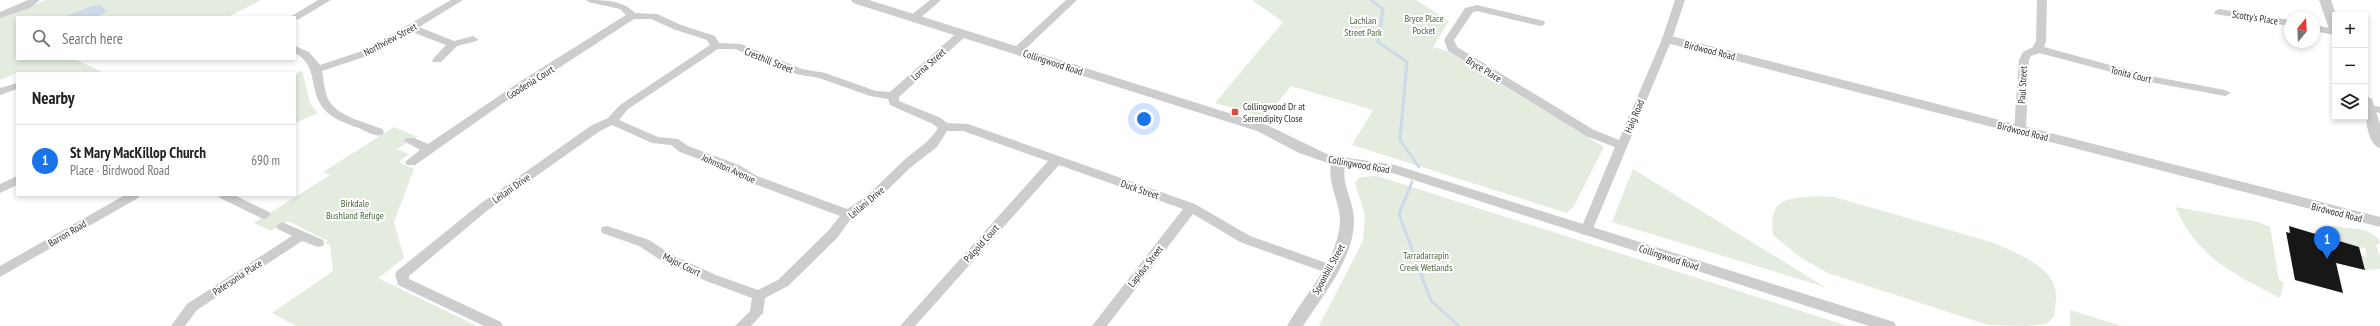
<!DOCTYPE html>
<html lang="en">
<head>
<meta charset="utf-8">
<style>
	:root { --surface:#fff; --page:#f6f6f6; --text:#202124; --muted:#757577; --line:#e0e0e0; --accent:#1a73e8 }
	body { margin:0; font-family:"PT Sans Narrow",sans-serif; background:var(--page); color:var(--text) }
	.controls { position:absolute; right:12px; top:12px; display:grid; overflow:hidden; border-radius:0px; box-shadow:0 2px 6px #0003 }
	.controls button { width:36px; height:36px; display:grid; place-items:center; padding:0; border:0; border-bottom:1px solid var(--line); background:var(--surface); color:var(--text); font:20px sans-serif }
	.compass { position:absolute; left:2284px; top:12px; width:36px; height:36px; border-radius:50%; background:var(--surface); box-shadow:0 2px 6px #0003; rotate:18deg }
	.you { position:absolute; left:1144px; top:119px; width:14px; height:14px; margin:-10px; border:3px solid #fff; border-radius:50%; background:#1a73e8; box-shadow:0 0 0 6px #1a73e833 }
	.badge { display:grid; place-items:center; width:26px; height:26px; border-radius:50%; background:var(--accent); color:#fff; font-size:13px; font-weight:700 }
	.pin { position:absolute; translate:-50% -33px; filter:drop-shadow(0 1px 2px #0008) }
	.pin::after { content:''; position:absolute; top:21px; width:14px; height:12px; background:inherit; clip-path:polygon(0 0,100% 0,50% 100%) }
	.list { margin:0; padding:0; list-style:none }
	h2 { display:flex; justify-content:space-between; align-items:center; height:52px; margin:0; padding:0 16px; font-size:17px }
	h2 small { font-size:13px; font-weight:400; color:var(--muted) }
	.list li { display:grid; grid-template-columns:26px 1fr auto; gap:12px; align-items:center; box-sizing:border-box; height:72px; padding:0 16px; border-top:1px solid var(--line) }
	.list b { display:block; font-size:15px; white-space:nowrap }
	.list p { margin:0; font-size:13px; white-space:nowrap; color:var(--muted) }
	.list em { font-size:13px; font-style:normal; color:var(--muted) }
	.icon { flex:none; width:22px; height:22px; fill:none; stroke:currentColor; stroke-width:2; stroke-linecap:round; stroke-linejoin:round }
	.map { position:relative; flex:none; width:2380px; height:326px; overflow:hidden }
	.search { position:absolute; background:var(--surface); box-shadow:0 2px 6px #0003; left:16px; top:16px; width:280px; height:44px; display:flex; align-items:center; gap:10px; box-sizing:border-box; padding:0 14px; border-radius:0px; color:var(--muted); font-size:15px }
	.panel { position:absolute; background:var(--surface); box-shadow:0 2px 6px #0003; left:16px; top:72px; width:280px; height:124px; border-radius:0px }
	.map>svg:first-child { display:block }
	.green { fill:#e4ecdf }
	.water { fill:#cddaea }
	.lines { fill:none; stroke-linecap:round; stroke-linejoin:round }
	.stream { stroke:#cddaea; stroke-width:3 }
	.building { fill:#171717 }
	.minor { fill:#cdcdcd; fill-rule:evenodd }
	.tertiary { fill:#cdcdcd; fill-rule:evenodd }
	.poi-dot { fill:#d84d41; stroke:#fff; stroke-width:1.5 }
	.labels { text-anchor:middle; stroke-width:4; stroke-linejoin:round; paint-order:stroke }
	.street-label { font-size:10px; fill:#303030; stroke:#fff }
	.park-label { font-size:10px; fill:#4d6941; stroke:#fff }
	.poi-label { font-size:10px; fill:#303030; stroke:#fff; text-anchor:start }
</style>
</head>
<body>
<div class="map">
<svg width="2380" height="326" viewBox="0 0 2380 326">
	<rect width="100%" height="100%" fill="#fff"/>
	<path class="green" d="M46,0H261L228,17H17V59H74L105,73H17L0,80V17Z
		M1252,0H1416L1449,21L1433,47L1447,51L1604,147L1574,206L1567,213L1352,145L1373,110L1291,86L1266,118L1215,103L1283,22Z
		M302,70L310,103L318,113L295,123V74Z
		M394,127L418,137L397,149L409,154L399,162L414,169L394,222L404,258L378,278L477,326H296L272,313L333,271L330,245L325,243L328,241L288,221L271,231L254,223L330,175L323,172Z
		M1633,169L1825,287L1612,222Z
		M1377,176L1848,326H1319L1363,241L1365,215L1355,183L1360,177Z
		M1817,196L1834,197L1991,242C2010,250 2047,264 2054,285C2058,295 2055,307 2054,317L2046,324L2028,326L1988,325L1828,273L1801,258L1773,235C1768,198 1787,198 1817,196Z
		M2175,207L2258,222L2270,227L2279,280L2284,282L2280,298C2232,273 2199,259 2175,207Z
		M2333,226L2365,230L2378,238L2380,243L2376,245L2380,256V269L2365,270L2362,259L2358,254L2367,257L2365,248L2356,247L2334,239L2330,232Z
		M2070,310L2122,326H2070Z"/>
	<path class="water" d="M100,5L107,11L97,17H64L92,6Z"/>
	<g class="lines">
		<path class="stream" d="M1371,0L1383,9L1378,42L1407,62L1400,140L1419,167
			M1412,182L1399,214L1431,301L1459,326"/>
	</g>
	<path class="building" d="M2289,226L2359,247L2365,270L2336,263L2343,293L2295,280L2286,232L2290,233Z"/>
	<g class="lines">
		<path class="minor" d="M28,0H40L30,8L0,18V12Z
			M318,0H331L299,19L295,20V17H290Z
			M451,0H463L419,27L454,41L473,36L478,39L477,41L457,46L441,62H433L432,60L446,45L412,32L373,54L322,71C324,80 324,90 328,99C337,117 366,122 382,129L384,132L382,135C374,137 366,131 359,128C347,124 332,119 324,109C308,90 319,66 295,53V46L309,52L320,65L365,50Z
			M587,0C604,0 623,0 635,13L657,14L681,25L715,36L719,43L741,44L802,69L825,73L876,91L890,92L959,31H967L968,33L967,35L899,97V101L941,118L947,123L968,124L1195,204L1250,236L1335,266L1337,269L1335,272L1330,274L1240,242L1193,214L1107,326H1092L1183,209L1059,165L915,326H900L1048,161L963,131H947L937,147L911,167L871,206L852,217L838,237L788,286L765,298L763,313L751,326H735L750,311L752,298L706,281L662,261L639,246L602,233L601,230L602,227L607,226L649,240L672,255L716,275L758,290L778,280L828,231L840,216L749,182L731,171L680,152L671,145L652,143L612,125L600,131L488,210L409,276V279L501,322L503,326H484L398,285L395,274L397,271L480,204L592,125L608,118L620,105L710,45L707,40L673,29L651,19H634L551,73L529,85L415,165H407L405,162L420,150L404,141L406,138H414L428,144L521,81L626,15L620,9L588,2ZM718,49H735L796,74L819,78L870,96L888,99L890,105L933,124L938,128C927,145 916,149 902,162C884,179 868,197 847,209L757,176L739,165L688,146L678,139L658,137L619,120L628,109Z
			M930,0H941L918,20H910L909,18L910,16Z
			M1066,0H1077L1021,53H1013L1012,51L1013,49Z
			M1675,0H1685L1672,39L1592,231L1586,235L1581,234L1580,231L1615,147L1586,136L1448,51L1444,40L1465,8L1477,5L1544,21L1545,23L1544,25L1540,26L1477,11L1473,12L1454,40L1457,47L1594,130L1619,140L1662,39Z
			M2037,0H2047L2046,41L2044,47L2150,76L2225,90L2231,93L2225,96L2149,82L2039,53L2031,56L2029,60L2026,130L2024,133H2016L2014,130L2019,60L2023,52L2033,47L2036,41Z
			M2219,9L2290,20V26L2215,14L2214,12Z
			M2314,25L2335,29V35L2314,31Z
			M17,83V89L0,95V88Z
			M2365,104L2380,107V113L2365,110Z
			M17,176V185L0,193V184Z
			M125,195H140L138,198L0,277V266Z
			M218,195H234L269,212L271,215L265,219L261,218L220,198Z
			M282,222L323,240L324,243L323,246L318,247L302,241L197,310L185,326H171L187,304L292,236L278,229L276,226Z"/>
		<path class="tertiary" d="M851,0H869L1267,125L1329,155L1395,165L1894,322L1896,326H1869L1389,172L1345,166C1341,185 1354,201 1354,220C1354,259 1323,295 1303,326H1287C1306,292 1338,261 1340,221C1340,201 1327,184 1331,164L1299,153L1257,131L853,3Z
			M2319,0H2331L2336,15L2335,33L2329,29Z
			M1667,35L2380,217V227L1663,42L1661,39Z
			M2365,95L2372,99L2380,124V148C2365,144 2365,108 2365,95Z"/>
	</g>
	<rect class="poi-dot" x="1231" y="108" width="8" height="8" rx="2"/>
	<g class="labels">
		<g class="street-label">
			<text transform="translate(2255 17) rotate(9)" y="4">Scotty's Place</text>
			<text transform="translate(390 39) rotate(-28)" y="4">Northview Street</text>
			<text transform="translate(1710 50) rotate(14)" y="4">Birdwood Road</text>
			<text transform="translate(769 60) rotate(22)" y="4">Cresthill Street</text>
			<text transform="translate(1053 62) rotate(18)" y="4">Collingwood Road</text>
			<text transform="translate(928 64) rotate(-42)" y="4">Lorna Street</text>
			<text transform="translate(1484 69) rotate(31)" y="4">Bryce Place</text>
			<text transform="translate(2131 74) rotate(14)" y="4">Tonita Court</text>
			<text transform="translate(530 82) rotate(-32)" y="4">Goodenia Court</text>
			<text transform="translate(2022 85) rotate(-87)" y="4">Paul Street</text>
			<text transform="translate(1634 116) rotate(-67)" y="4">Haig Road</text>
			<text transform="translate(2023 131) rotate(14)" y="4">Birdwood Road</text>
			<text transform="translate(1359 164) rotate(10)" y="4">Collingwood Road</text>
			<text transform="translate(729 168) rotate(24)" y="4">Johnston Avenue</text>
			<text transform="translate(511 188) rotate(-35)" y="4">Leilani Drive</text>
			<text transform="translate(1140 189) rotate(19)" y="4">Duck Street</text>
			<text transform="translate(866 202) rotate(-40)" y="4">Leilani Drive</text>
			<text transform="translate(2337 212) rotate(14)" y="4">Birdwood Road</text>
			<text transform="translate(67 233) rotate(-30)" y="4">Barron Road</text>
			<text transform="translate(981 243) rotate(-48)" y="4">Palgold Court</text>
			<text transform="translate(1669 257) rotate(18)" y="4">Collingwood Road</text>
			<text transform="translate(682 264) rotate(26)" y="4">Major Court</text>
			<text transform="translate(1145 266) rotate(-52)" y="4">Lapidus Street</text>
			<text transform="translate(1328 269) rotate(-61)" y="4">Spoonbill Street</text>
			<text transform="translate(237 277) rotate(-33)" y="4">Patersonia Place</text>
		</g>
		<g class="park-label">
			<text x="1424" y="22">Bryce Place<tspan x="1424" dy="12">Pocket</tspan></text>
			<text x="1363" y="24">Lachlan<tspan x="1363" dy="12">Street Park</tspan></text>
			<text x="355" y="207">Birkdale<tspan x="355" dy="12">Bushland Refuge</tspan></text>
			<text x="1426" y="259">Tarradarrapin<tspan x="1426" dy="12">Creek Wetlands</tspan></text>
		</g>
		<g class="poi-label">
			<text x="1243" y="110">Collingwood Dr at<tspan x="1243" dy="12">Serendipity Close</tspan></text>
		</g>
	</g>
</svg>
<div class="controls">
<button>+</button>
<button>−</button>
<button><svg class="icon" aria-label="layers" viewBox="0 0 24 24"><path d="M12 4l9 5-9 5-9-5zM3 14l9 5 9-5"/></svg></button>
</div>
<svg class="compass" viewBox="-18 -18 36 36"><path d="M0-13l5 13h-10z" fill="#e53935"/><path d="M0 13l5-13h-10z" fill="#757577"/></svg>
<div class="you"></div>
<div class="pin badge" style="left:2327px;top:259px">1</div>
<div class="search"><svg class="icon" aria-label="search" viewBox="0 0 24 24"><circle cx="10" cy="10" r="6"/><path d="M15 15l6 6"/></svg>Search here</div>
<section class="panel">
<h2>Nearby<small></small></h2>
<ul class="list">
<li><span class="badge">1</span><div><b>St Mary MacKillop Church</b><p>Place · Birdwood Road</p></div><em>690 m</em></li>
</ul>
</section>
</div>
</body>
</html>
